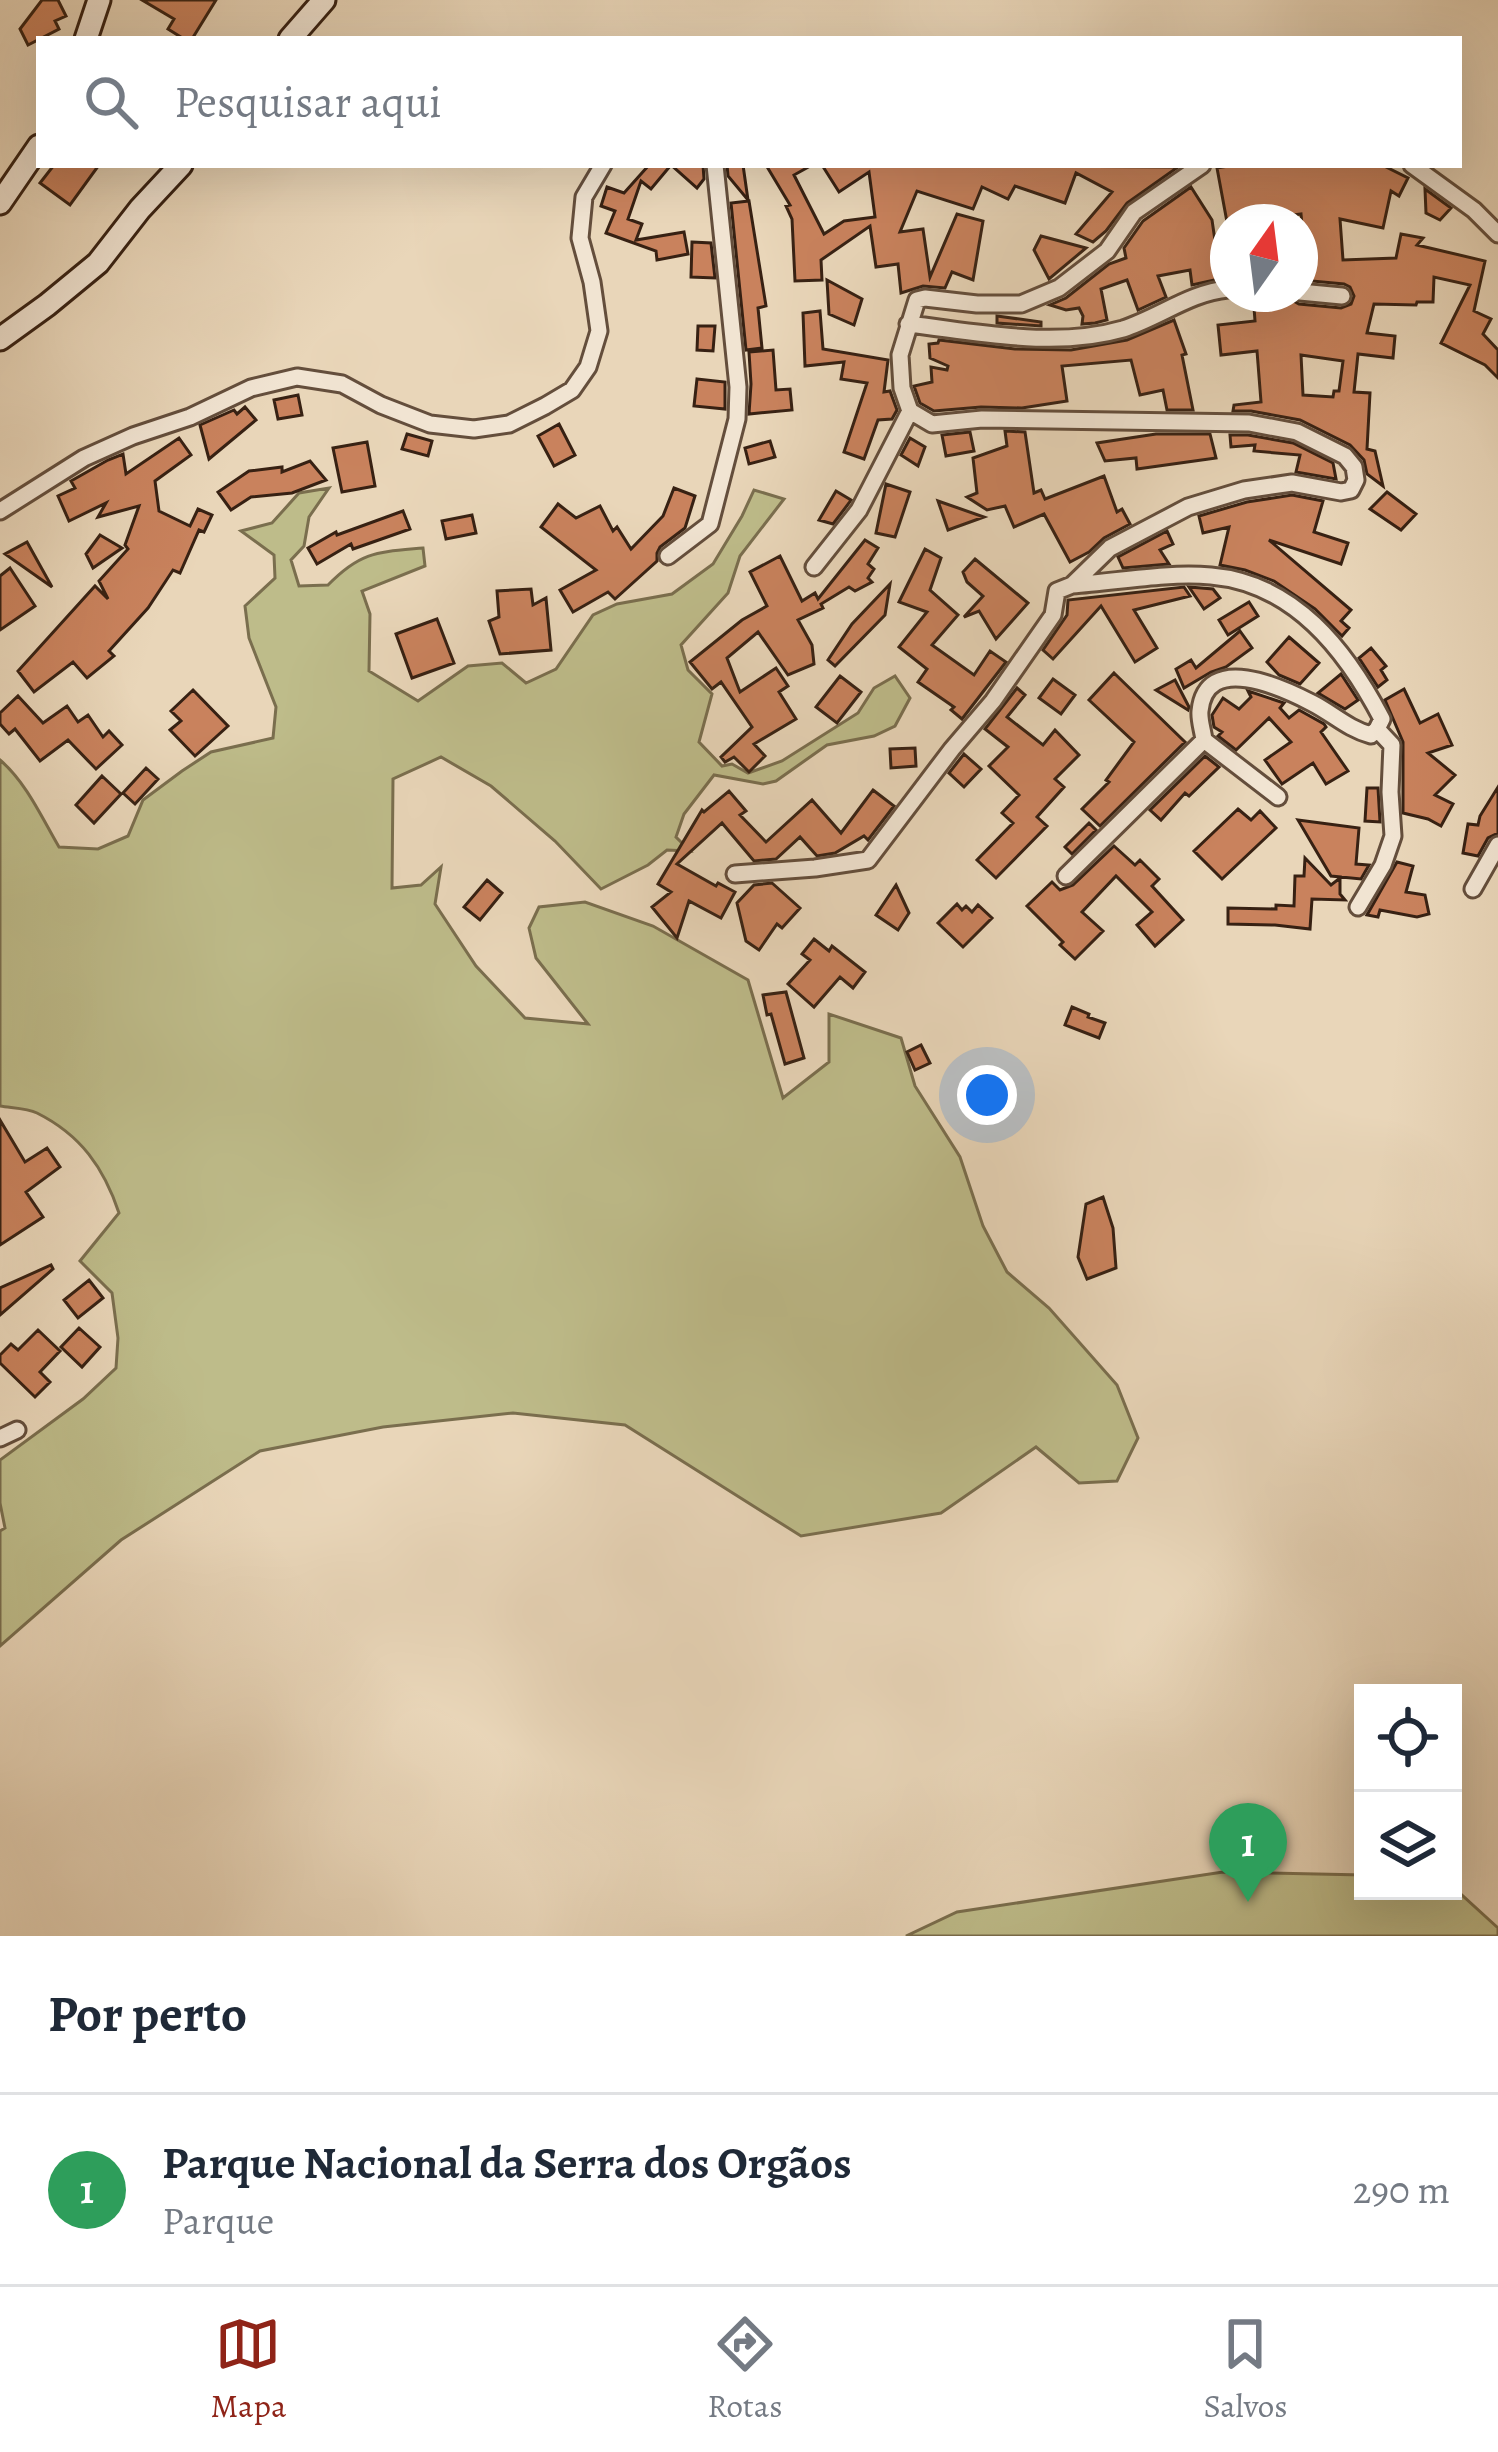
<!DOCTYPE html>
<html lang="pt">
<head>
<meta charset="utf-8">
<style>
	:root { --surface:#fff; --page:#f2f2f3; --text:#1f2937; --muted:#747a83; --line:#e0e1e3; --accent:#8f2418 }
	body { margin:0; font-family:Alegreya,serif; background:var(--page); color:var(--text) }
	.controls { position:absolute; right:36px; bottom:36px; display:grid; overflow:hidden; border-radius:0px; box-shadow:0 12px 48px #0002 }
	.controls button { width:108px; height:108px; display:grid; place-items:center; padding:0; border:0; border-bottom:3px solid var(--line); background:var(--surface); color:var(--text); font:60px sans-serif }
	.compass { position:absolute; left:1210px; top:204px; width:108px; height:108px; border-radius:50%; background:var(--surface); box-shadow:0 12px 48px #0002; rotate:14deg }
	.you { position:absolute; left:987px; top:1095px; width:42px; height:42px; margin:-30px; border:9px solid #fff; border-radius:50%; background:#1a73e8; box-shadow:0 0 0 18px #1a73e833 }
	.badge { display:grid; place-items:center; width:78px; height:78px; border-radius:50%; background:var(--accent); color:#fff; font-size:39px; font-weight:700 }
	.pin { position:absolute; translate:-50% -99px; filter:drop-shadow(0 3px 6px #0008) }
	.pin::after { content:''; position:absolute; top:63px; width:42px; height:36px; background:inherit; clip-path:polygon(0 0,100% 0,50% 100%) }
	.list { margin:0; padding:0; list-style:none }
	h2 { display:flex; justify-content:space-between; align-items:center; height:156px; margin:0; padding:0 48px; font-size:51px }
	h2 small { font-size:39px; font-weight:400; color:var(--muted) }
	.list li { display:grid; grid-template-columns:78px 1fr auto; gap:36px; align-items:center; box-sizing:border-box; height:192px; padding:0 48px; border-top:3px solid var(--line) }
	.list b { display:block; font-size:45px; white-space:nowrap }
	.list p { margin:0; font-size:39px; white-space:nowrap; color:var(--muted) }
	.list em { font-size:39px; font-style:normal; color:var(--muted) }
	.icon { flex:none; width:66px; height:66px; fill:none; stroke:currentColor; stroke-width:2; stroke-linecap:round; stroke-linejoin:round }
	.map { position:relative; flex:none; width:1498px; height:1936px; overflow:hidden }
	.search { position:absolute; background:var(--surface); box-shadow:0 12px 48px #0002; left:36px; right:36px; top:36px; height:132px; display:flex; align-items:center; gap:30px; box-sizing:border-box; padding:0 42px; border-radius:0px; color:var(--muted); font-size:45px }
	.sheet { height:348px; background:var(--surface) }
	nav { display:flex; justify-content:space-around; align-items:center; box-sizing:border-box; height:168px; border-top:3px solid var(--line); background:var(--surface); font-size:33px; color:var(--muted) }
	nav a { display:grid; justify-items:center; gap:6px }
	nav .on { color:var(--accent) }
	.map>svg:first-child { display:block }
	.green { fill:#bebc8a; stroke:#7a6e4e; stroke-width:3 }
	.building { fill:#c9825d; stroke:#372113; stroke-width:3; fill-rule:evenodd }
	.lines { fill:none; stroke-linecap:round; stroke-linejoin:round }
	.street-casing { stroke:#644e3c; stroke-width:21 }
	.secondary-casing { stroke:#372113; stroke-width:27 }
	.street { stroke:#f1e4d2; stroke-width:15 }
	.secondary { stroke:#f1e4d2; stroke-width:21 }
</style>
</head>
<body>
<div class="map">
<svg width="1498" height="1936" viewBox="0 0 1498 1936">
	<rect width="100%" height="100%" fill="#e9d6b9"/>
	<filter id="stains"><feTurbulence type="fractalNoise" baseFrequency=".00167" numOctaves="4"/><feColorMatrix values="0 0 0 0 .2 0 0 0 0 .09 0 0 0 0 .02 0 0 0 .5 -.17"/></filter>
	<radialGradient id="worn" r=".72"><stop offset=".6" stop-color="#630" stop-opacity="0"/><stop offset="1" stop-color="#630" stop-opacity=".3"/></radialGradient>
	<path class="green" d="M329,488L309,517L304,546L291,560L299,586L328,585C361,551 378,552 423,548L425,566L362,591L370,614L369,671L418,701L468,666L502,663L526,683L556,669L593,615L617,604L672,594L713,564L742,516L754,490L784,499L740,556L728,593L681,645L688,670L712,694L699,742L722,766L732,764L748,773L782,761L858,713L874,688L895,676L910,698L895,726L874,736L827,745L776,781L763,784L714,775L684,814L676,837L690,851L667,850L648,865L601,889L555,841L491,786L441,757L393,779L392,888L421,885L441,867L435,904L476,966L525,1018L588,1024L536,958L529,928L539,907L585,902L653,926L748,980L783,1098L829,1062V1014L901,1038L915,1086L960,1157L983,1226L1007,1272L1049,1308L1117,1385L1138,1438L1117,1481L1079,1483L1036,1447L941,1513L801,1536L625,1425L513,1413L383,1427L260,1451L121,1540L0,1646V1531L5,1528L0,1503V1460L83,1399L116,1368L118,1338L112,1293L80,1261L119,1213C104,1168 81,1135 37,1113C27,1108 12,1108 0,1106V760C26,782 42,818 59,847L98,849L128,836L143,800L182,771L211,752L273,738L276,707L249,638L245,606L275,578L274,555L241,531L272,523L299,493Z
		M1223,1872L1363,1875V1891H1453V1887L1498,1928V1936H906L957,1912Z"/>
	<path class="building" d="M42,0H58L66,16L55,21L59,29L28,45L20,29Z
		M142,0H216L192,39H184L168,29L174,19Z
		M54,165H99L70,205L40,183Z
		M649,165H703L704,179L697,188L671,165L651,189L641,181L628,219L642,224L636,240L684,232L688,254L657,260L656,251L606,233L615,211L601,206L607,187L624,193Z
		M727,165H743L748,200L728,176Z
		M766,165H812L794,175L824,234L844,221L875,217L869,172L839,192L822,165L1178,167L1127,203L1106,231L1093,242L1076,234L1112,192L1076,173L1065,203L1015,186L1008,199L982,187L973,209L917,191L900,232L923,229L930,277L957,214L983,221L973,280L952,272L945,288L923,286L901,293L898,264L876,267L870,226L821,260L822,280L795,281L792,219L786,206L790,205Z
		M1234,165H1382L1408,178L1399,196L1391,191L1383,228L1340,219L1343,260L1396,258L1401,234L1423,238L1417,245L1485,261L1474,311L1491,319L1483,334L1498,350V378L1485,365L1441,343L1470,285L1434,277L1433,302H1417L1416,305L1374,304L1367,333L1395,336L1393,358L1358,354L1354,392L1370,393L1367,449L1375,451L1383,486L1367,474L1364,460L1350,445L1300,420L1251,411H1233L1234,405L1261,402L1257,351L1221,355L1218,325L1255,321L1253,294H1281L1299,304L1341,308L1351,304L1354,296L1350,287L1344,284L1301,280L1300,248H1304L1301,214L1271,218V222H1227L1217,168ZM1301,355L1343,361L1339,391H1334L1333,397L1303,395Z
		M1191,187L1212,220L1218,261L1228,259V277L1192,285L1190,270L1158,276L1166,297L1138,310L1127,280L1101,289L1107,320L1095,323L1082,324L1083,316L1079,308L1066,310L1050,305L1066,298L1109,264L1126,258L1124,248L1143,221Z
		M1425,189L1451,208L1440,220L1426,213Z
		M749,201L766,306L758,308L762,348L746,350L731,203Z
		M1041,236L1086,248L1049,279L1034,250Z
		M692,242L711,243L715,278L691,277Z
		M827,280L862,299L854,325L829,314Z
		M820,311L823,349L888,360L884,392L890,391L897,410L892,419L878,420L864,459L844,452L867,383L841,379L844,362L805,366L803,313Z
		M997,316L1041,322V326L997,323Z
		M1174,320L1186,354L1182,355L1193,410H1167L1163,390L1140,395L1131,360L1062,366L1067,401L1022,408L981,407L934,411L920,403L914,386L932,382L931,367L947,370L948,366L930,358L929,344L938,343L939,340L1015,349L1071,350L1127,340Z
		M698,326H715L713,351L697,350Z
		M773,350L776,390L790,389L792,410L749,414L751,384L749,352Z
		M697,379L725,382V409L694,406Z
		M298,395L302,415L278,419L274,400Z
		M245,407L256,420L209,459L200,425L234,410L237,414Z
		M559,424L575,455L554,466L538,436Z
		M1005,431L1025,432L1034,493L1041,490L1045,499L1104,476L1117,512L1122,509L1130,524L1104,538L1089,552L1070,562L1044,514L1014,527L1005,506L987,510L967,497L977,493L973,458L1007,446Z
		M970,432L974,451L946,456L942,435Z
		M407,434L432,441L428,456L402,449Z
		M1156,434H1210L1216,458L1137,469L1136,458L1105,461L1097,443Z
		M1230,435H1248L1293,443L1333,463L1336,479L1296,472L1300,455L1254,451L1255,445L1231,447Z
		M179,438L191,455L155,481L159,511L190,526L198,509L212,515L204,532L199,530L180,573L173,570L148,608L109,651L114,656L87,678L73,662L34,692L18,671L95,586L108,599L99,581L128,549L125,545L139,506L98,517L106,503L69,521L58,496L75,488L71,481L108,460L123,454L126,474Z
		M910,438L925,447L918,466L901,455Z
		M770,441L775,457L749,464L745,448Z
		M367,442L375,486L342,492L333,448Z
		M310,461L326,480L292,493L251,497L231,510L218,492L249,471L282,467V472Z
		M886,484L910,492L895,537L876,533Z
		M674,488L695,496L685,528L660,547L657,553V561L615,599L608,592L573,612L560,590L596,570L541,527L558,504L576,518L600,506L613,531L617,527L631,549L663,516Z
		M836,491L851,500L849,503L833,524L819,520Z
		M1387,492L1416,514L1401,530L1370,509Z
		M1292,495L1323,501L1314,532L1348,543L1341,564L1269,540L1351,610L1341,621L1349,628L1342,636L1315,609L1274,581L1245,570L1220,565L1229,527L1203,533L1199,516L1247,502Z
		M938,501L984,517L948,530Z
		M403,511L410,529L353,549L351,544L317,564L308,548L336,532L337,535Z
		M472,515L476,533L446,539L442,521Z
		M1167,531L1173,544L1160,550L1169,564L1123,568L1118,557Z
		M100,535L122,548L93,568L86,554Z
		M865,540L878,548L868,564L874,569L868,578L872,582L855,591L849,587L821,604L823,608L798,620L812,645L814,664L788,675L758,632L727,658L740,692L776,668L788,686L779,692L796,719L754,744L765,756L749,772L734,757L725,762L721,757L752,727L721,682L712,689L690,662L742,620L767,606L750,572L780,556L802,601L815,593L818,599Z
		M27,542L52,587L5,554Z
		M925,549L941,558L930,590L958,615L932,645L974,675L990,651L1006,662L962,719L951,710L954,707L918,682L927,669L899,647L927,612L899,602Z
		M975,559L1028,603L996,639L979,611L964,617L983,596L967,582L963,572Z
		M10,568L35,606L0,630V576Z
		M890,584L885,615L835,666L828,660L852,624Z
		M1184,587L1190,596L1134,610L1157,648L1135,662L1101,606L1053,659L1043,650L1067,615L1068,600Z
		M1189,587L1213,589L1220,598L1204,609Z
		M531,589L533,605L546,598L551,650L500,654L489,621L499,617L497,591Z
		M1249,602L1258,616L1228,635L1219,620Z
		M437,619L454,663L412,678L396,634Z
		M1240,631L1252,648L1226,667L1211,672L1184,688L1176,669L1191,660L1196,668Z
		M1289,637L1319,663L1300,684L1279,675L1267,662Z
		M1371,648L1386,666L1381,670L1387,680L1378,687L1359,658Z
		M1114,673L1185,742L1100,826L1082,809L1109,782L1106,780L1134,742L1089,700Z
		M1341,674L1358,700L1345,709L1318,693Z
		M840,676L861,692L837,723L816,707Z
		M1053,679L1075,695L1061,714L1039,698Z
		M1175,680L1189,707L1188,710L1156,690Z
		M1017,688L1025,695L1007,717L1043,745L1055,730L1079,755L1055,779L1064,787L1037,817L1047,826L996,878L977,860L1013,823L1002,813L1019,795L989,766L1008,747L985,729Z
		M1404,689L1420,723L1438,714L1452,745L1428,753L1455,775L1435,795L1453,804L1441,826L1428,819L1403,813V742L1385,700Z
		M193,690L228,726L195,756L170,730L181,721L171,711Z
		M1248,691L1284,703L1280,708L1289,718L1299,710L1324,724L1326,727L1321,732L1348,771L1326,784L1313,763L1282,784L1265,760L1291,742L1269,718L1236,750L1218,736L1222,732L1214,727L1212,715L1223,698L1239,709L1251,697Z
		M18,696L43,723L67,706L78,722L88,715L103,737L109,731L122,745L96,769L68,740L40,761L15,729L9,734L0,724V713Z
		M915,748L916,766L891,768L890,749Z
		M964,754L981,769L964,787L949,773Z
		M1205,756L1219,767L1189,796L1185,793L1161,820L1150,810Z
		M146,768L158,779L135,804L123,793Z
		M102,776L121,794L94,823L76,805Z
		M1498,787V833L1488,838L1478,856L1463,853L1468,824L1478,825L1480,816Z
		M1367,788H1378L1380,822L1365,821Z
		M873,790L894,806L868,840L864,836L835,853L817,856L800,837L776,859L754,861L722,823L677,864L716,886L718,883L735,892L721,918L689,901L677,938L652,907L671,892L658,884L702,810L704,812L729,791L746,811L740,815L766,842L812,800L841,833Z
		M1238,809L1251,820L1260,811L1276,828L1222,879L1194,851Z
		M1298,820L1359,828L1356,864L1369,865L1361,879L1331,876Z
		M1089,823L1096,830L1072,854L1065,847Z
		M1114,846L1135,865L1140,860L1159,879L1152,886L1183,920L1155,946L1137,925L1152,912L1116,876L1082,912L1103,931L1075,959L1060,945L1063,942L1027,906L1052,882L1060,890L1073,885Z
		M1305,858L1331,885L1340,878V894L1345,900L1312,899L1310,929L1275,925L1228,924V908L1276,909V905L1294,906L1295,876H1304Z
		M1397,862L1413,866L1406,892L1425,895L1429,914L1417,917L1380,910L1378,917L1367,915Z
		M487,880L502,893L480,920L464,907Z
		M772,883L800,908L782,928L777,924L759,950L746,941L737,903L754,885Z
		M896,885L909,913L898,930L876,915Z
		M957,904L962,910L966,906L972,912L978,905L992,918L963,947L938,923Z
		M814,939L829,951L832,946L865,972L853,988L840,977L814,1007L788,984L810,960L802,954Z
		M786,992L804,1058L785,1064L771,1014L767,1015L763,995Z
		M1072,1007L1089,1014L1088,1017L1105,1023L1099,1038L1065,1025Z
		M921,1045L930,1063L915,1070L907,1052Z
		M0,1120L25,1162L47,1148L60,1167L26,1192L43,1217L0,1245Z
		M1103,1197L1113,1228L1116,1268L1087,1279L1078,1257L1086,1204Z
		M51,1265L53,1269L0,1315V1288Z
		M89,1280L103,1298L78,1318L64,1300Z
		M79,1328L100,1347L82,1367L61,1347Z
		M38,1330L60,1351L40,1372L50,1382L35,1397L0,1363V1355L11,1344L18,1350Z"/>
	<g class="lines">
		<g class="street-casing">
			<path id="street" d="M1412,165L1474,210L1498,234
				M1300,292L1342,296
				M908,324C978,332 1054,349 1123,329C1158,318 1191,292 1228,289
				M0,511L84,458L133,436L190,417L251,388L297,377L342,384L381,405L430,424L474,429L509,424L545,406L572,390L588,367L599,331L592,282L580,238L584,197L603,165
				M668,556L710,524L737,419L738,387L715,165
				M814,567L859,510L910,411
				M1072,585C1117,582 1166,572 1211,576C1294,583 1346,650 1382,719L1377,729
				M1278,797L1204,740C1203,731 1199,720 1200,711C1206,652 1281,687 1312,703C1332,713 1348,729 1371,735L1377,729
				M735,874L815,868L868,860L952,749L993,701L1053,615L1057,591L1072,585L1110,548L1188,507L1244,490L1292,483L1341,492L1351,490L1356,480L1354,467L1345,456L1297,432L1249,423L982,419L932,424L910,411L902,388L900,355L917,300L925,298L977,304H1021L1059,288L1107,251L1134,212L1202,165
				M1066,876L1204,740
				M1473,889L1498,845
				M1358,907L1383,865L1393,836L1390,792L1392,745L1377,729
				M0,1438L17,1430"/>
		</g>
		<g class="secondary-casing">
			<path id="secondary" d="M86,39L99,0
				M290,39L324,0
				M0,203L39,146
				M0,339L47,305L98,263L140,209L181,165"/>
		</g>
		<use href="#street" class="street"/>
		<use href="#secondary" class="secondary"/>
	</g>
	<rect width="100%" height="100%" filter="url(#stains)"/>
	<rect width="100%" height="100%" fill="url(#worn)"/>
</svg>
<div class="controls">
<button><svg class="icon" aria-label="locate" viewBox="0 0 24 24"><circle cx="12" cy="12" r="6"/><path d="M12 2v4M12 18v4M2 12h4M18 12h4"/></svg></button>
<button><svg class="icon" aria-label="layers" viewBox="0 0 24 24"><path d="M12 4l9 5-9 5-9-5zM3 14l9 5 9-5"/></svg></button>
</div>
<svg class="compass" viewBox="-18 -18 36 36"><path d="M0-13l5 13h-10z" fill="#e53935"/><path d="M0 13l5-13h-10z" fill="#747a83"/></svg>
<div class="you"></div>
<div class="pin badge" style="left:1248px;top:1902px;background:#2e9e5b">1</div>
<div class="search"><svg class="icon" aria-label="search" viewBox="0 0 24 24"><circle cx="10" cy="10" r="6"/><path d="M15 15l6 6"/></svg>Pesquisar aqui</div>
</div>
<section class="sheet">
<h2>Por perto<small></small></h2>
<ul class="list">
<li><span class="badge" style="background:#2e9e5b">1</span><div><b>Parque Nacional da Serra dos Orgãos</b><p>Parque</p></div><em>290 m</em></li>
</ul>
</section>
<nav>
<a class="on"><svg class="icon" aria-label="map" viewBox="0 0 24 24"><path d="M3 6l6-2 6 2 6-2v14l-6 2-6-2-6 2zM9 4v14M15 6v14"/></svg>Mapa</a>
<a><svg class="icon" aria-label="directions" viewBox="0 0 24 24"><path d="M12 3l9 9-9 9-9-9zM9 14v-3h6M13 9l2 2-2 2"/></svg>Rotas</a>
<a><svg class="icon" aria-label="saved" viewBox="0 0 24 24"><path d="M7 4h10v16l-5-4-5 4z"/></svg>Salvos</a>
</nav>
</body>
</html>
